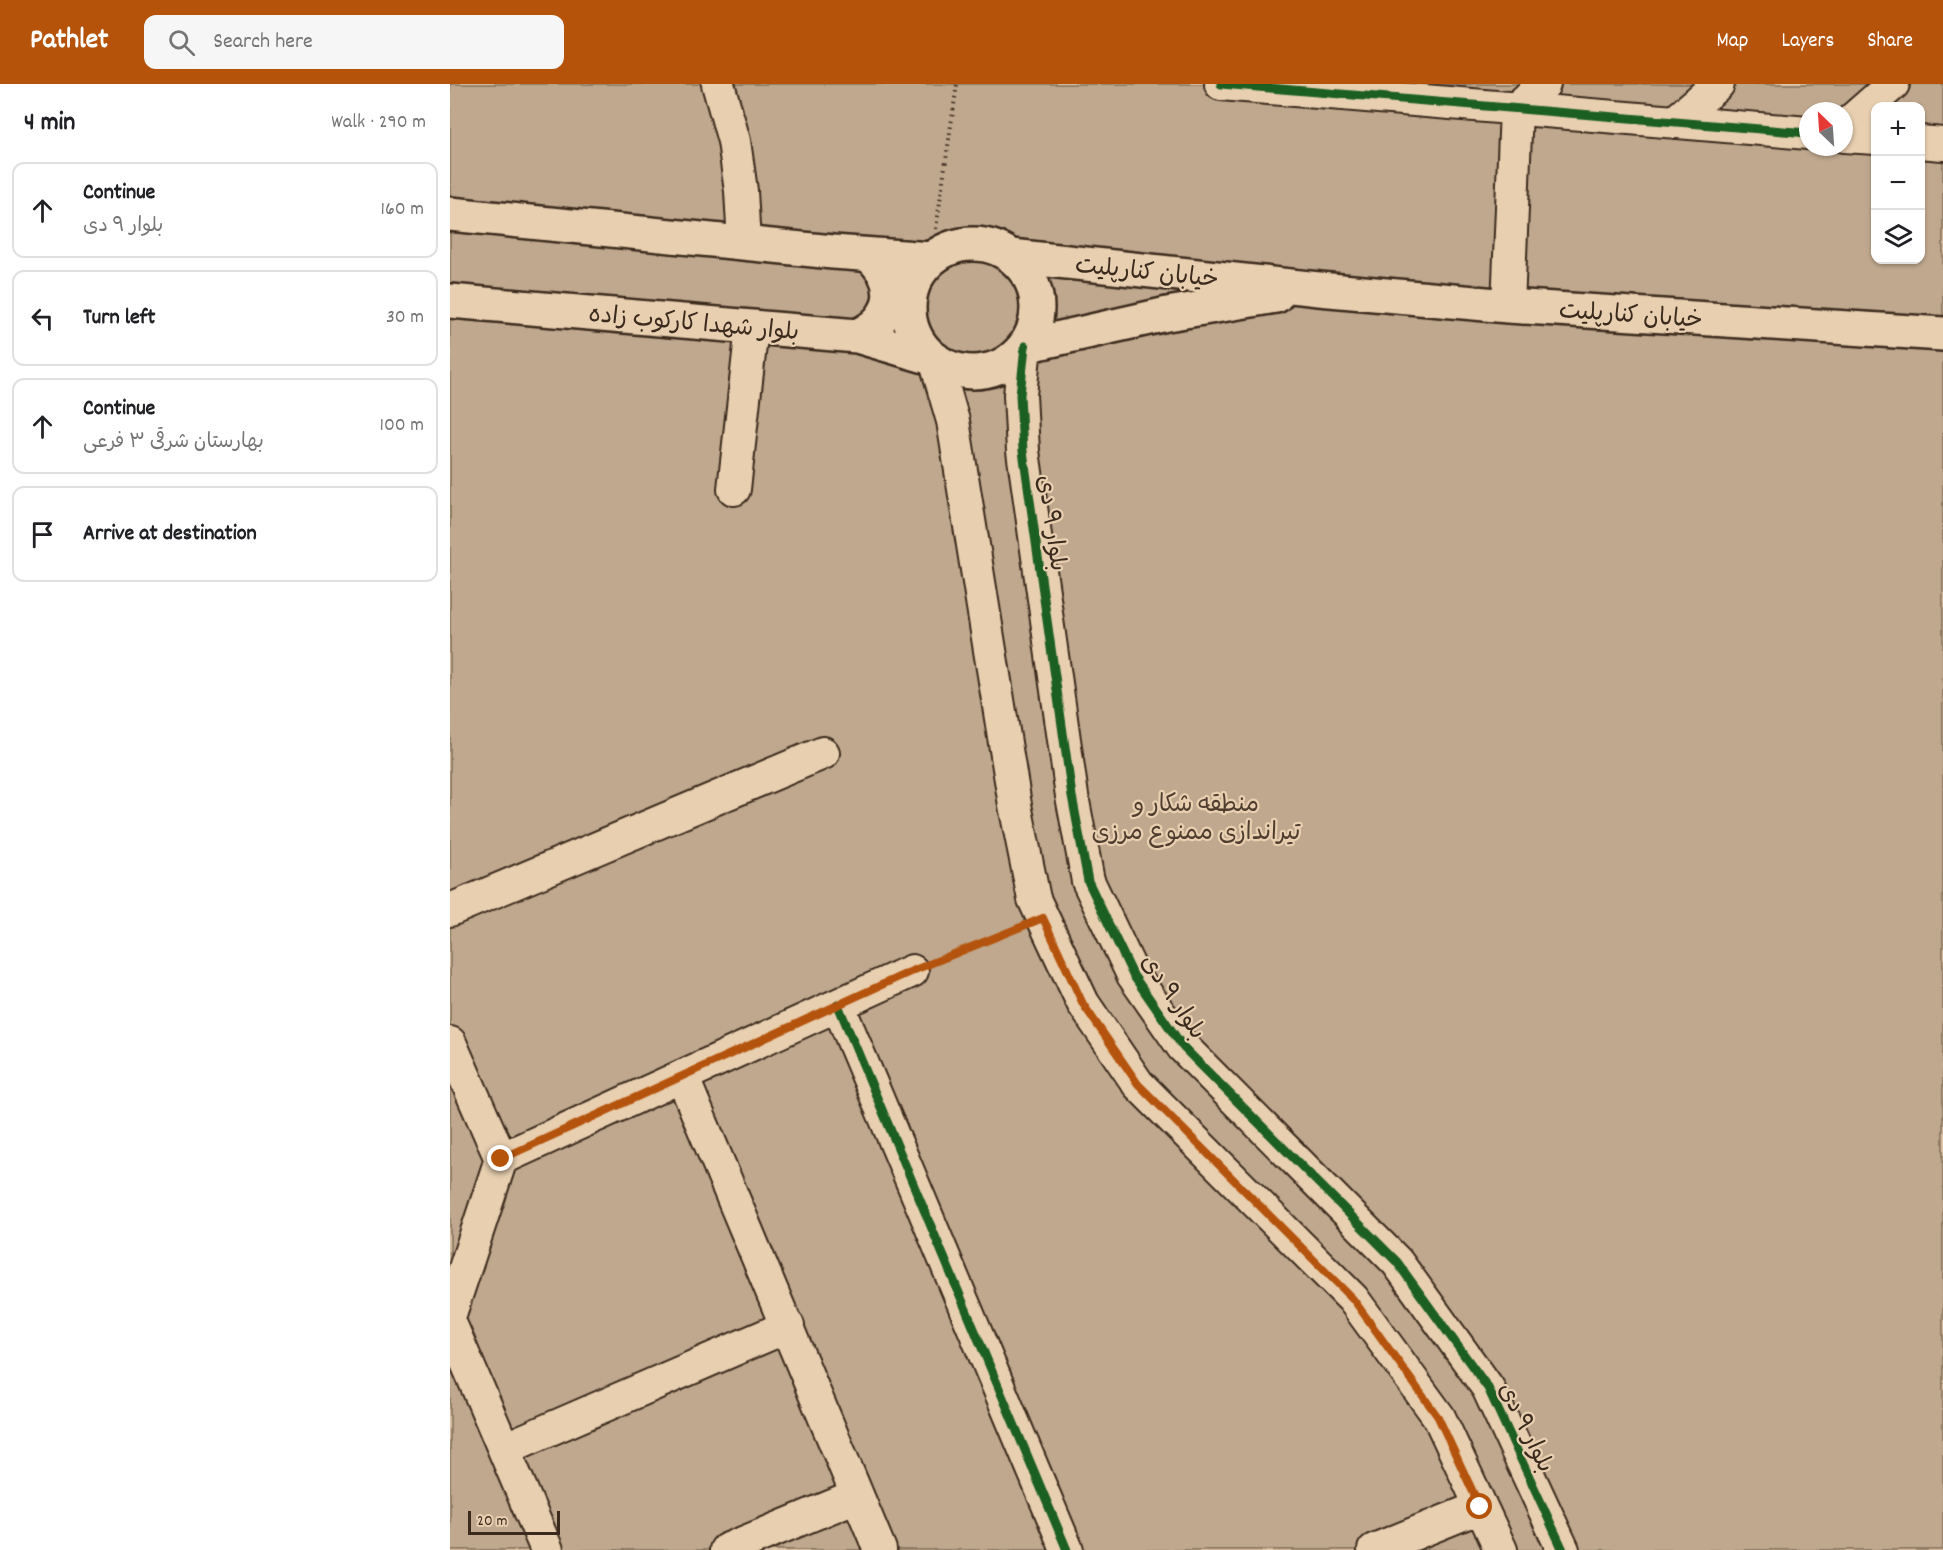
<!DOCTYPE html>
<html lang="en">
<head>
<meta charset="utf-8">
<style>
	:root { --surface:#fff; --page:#f6f6f6; --text:#202124; --muted:#757577; --line:#e0e0e0; --accent:#b45309 }
	body { margin:0; font-family:Dekko,"Playpen Sans Arabic",sans-serif; background:var(--page); color:var(--text) }
	.controls { position:absolute; right:18px; top:18px; display:grid; overflow:hidden; border-radius:12px; box-shadow:0 2px 4px #0004 }
	.controls button { width:54px; height:54px; display:grid; place-items:center; padding:0; border:0; border-bottom:2px solid var(--line); background:var(--surface); color:var(--text); font:30px sans-serif }
	.compass { position:absolute; left:1349px; top:18px; width:54px; height:54px; border-radius:50%; background:var(--surface); box-shadow:0 2px 4px #0004; rotate:335deg }
	.scale { position:absolute; left:18px; bottom:15px; width:92px; box-sizing:border-box; padding-left:6px; border:3px solid #3b2a1e; border-top:0; font-size:16px; line-height:21px; white-space:nowrap; color:#3b2a1e; -webkit-text-stroke:4px #e8cfb0; paint-order:stroke }
	.stop { position:absolute; width:18px; height:18px; margin:-14px; border:4px solid #b45309; border-radius:50%; background:#fff }
	.stop.end { background:#b45309; border-color:#fff; box-shadow:0 2px 6px #0008 }
	.list { margin:0; padding:0; list-style:none }
	h2 { display:flex; justify-content:space-between; align-items:center; height:78px; margin:0; padding:0 24px; font-size:26px }
	h2 small { font-size:20px; font-weight:400; color:var(--muted) }
	.list li { display:grid; grid-template-columns:39px 1fr auto; gap:18px; align-items:center; box-sizing:border-box; height:96px; margin:0 12px 12px; padding:0 12px; border:2px solid var(--line); border-radius:12px }
	.list b { display:block; font-size:22px; white-space:nowrap }
	.list p { margin:0; font-size:20px; white-space:nowrap; color:var(--muted) }
	.list em { font-size:20px; font-style:normal; color:var(--muted) }
	.icon { flex:none; width:33px; height:33px; fill:none; stroke:currentColor; stroke-width:2; stroke-linecap:round; stroke-linejoin:round }
	.map { position:relative; flex:none; width:1493px; height:1466px; overflow:hidden }
	header { display:flex; align-items:center; gap:36px; box-sizing:border-box; height:84px; padding:0 30px; background:var(--accent); color:#fff }
	header strong { font-size:28px }
	nav { display:flex; gap:33px; margin-inline-start:auto; font-size:21px }
	.search { width:420px; height:54px; background:var(--page); display:flex; align-items:center; gap:15px; box-sizing:border-box; padding:0 21px; border-radius:12px; color:var(--muted); font-size:22px }
	main { display:flex }
	aside { flex:1; background:var(--surface) }
	.map>svg:first-child { display:block }
	.green { fill:#bfa88e; stroke:#7d6956; stroke-width:1.5; fill-rule:evenodd }
	.lines { fill:none; stroke-linecap:round; stroke-linejoin:round }
	.minor-casing { stroke:#3b2a1e; stroke-width:36 }
	.major-casing { stroke:#3b2a1e; stroke-width:38 }
	.path { stroke:#3b2a1e; stroke-width:4; stroke-dasharray:1.5 4.5; stroke-linecap:butt }
	.minor { stroke:#e8cfb0; stroke-width:32 }
	.major { stroke:#e8cfb0; stroke-width:33 }
	.cycleway-casing { stroke:#e8cfb0; stroke-width:13 }
	.cycleway { stroke:#1b5e20; stroke-width:9 }
	.route { stroke:#b45309; stroke-width:8 }
	.labels { text-anchor:middle; stroke-width:4.5; stroke-linejoin:round; paint-order:stroke }
	.street-label { font-size:24px; fill:#3b2a1e; stroke:#e8cfb0 }
	.park-label { font-size:24px; fill:#4f3d2f; stroke:#e8cfb0 }
</style>
</head>
<body>
<header>
<strong>Pathlet</strong>
<div class="search"><svg class="icon" aria-label="search" viewBox="0 0 24 24"><circle cx="10" cy="10" r="6"/><path d="M15 15l6 6"/></svg>Search here</div>
<nav><a>Map</a><a>Layers</a><a>Share</a></nav>
</header>
<main>
<aside>
<h2>4 min<small>Walk · 290 m</small></h2>
<ul class="list">
<li><svg class="icon" aria-label="ahead" viewBox="0 0 24 24"><path d="M12 20V5M6 11l6-6 6 6"/></svg><div><b>Continue</b><p>بلوار ۹ دی</p></div><em>160 m</em></li>
<li><svg class="icon" aria-label="left" viewBox="0 0 24 24"><path d="M17 20v-9H6M10 6l-5 5 5 5"/></svg><div><b>Turn left</b></div><em>30 m</em></li>
<li><svg class="icon" aria-label="ahead" viewBox="0 0 24 24"><path d="M12 20V5M6 11l6-6 6 6"/></svg><div><b>Continue</b><p>بهارستان شرقی ۳ فرعی</p></div><em>100 m</em></li>
<li><svg class="icon" aria-label="arrive" viewBox="0 0 24 24"><path d="M6 21V4h12l-3 4 3 4H6"/></svg><div><b>Arrive at destination</b></div></li>
</ul>
</aside>
<div class="map">
<svg width="1493" height="1466" viewBox="0 0 1493 1466">
	<rect width="100%" height="100%" fill="#dec5a7"/>
	<filter id="ink" filterUnits="userSpaceOnUse"><feTurbulence type="fractalNoise" baseFrequency=".0167" numOctaves="2"/><feDisplacementMap in="SourceGraphic" scale="12" xChannelSelector="R" yChannelSelector="G"/><feConvolveMatrix kernelMatrix="1 2 1 2 8 2 1 2 1" color-interpolation-filters="sRGB"/></filter>
	<g filter="url(#ink)">
		<path class="green" d="M0,0H1493V1466H0ZM1426,22H1470V176H1426ZM1358,27H1394V63H1358Z"/>
		<g class="lines">
			<g class="minor-casing">
				<path id="minor" d="M268,0L284,57L291,107L294,159
					M771,0L1358,49
					M1225,38L1268,0
					M1394,43L1443,0
					M1394,52L1426,54
					M1470,58L1493,60
					M1058,222L1066,25L1094,0
					M575,262L570,311L573,367L622,712L638,797L683,891L733,963L947,1178L1038,1304L1113,1466
					M485,275L503,337L565,721L584,815L633,919L688,1000L903,1215L989,1333L1051,1466
					M284,405L302,243
					M0,826L373,669
					M388,921L617,1466
					M0,959L51,1075
					M232,992L430,1466
					M51,1075L462,887
					M0,1230L51,1075
					M0,1239L97,1466
					M54,1365L338,1242
					M276,1466L407,1412
					M924,1466L1030,1423"/>
			</g>
			<g class="major-casing">
				<path id="major" d="M0,130L383,168L481,175
					M459 224a64 64 0 1 1 128 0a64 64 0 1 1-128 0Z
					M561,172L869,205L1058,222L1493,250
					M0,217L407,252L485,275
					M407,252C445,235 451,199 419,171
					M575,262L717,230L826,212"/>
			</g>
			<path class="path" d="M486,145L507,0
				M491,876L564,845"/>
			<use href="#minor" class="minor"/>
			<use href="#major" class="major"/>
			<g class="cycleway-casing">
				<path id="cycleway" d="M771,0L1358,49
					M575,262L570,311L573,367L622,712L638,797L683,891L733,963L947,1178L1038,1304L1113,1466
					M388,921L617,1466"/>
			</g>
			<use href="#cycleway" class="cycleway"/>
		</g>
	</g>
	<g class="lines" filter="url(#ink)">
		<path class="route" d="M51,1075L462,887L593,834L633,920L688,1000L903,1215L988,1333L1030,1423"/>
	</g>
	<g class="labels">
		<g class="street-label">
			<text transform="translate(697 187) rotate(6)" y="8">خیابان کنارپلیت</text>
			<text transform="translate(1181 230) rotate(4)" y="8">خیابان کنارپلیت</text>
			<text transform="translate(244 238) rotate(5)" y="8">بلوار شهدا کارکوب زاده</text>
			<text transform="translate(603 439) rotate(82)" y="8">بلوار ۹ دی</text>
			<text transform="translate(724 912) rotate(56)" y="8">بلوار ۹ دی</text>
			<text transform="translate(1077 1343) rotate(64)" y="8">بلوار ۹ دی</text>
		</g>
		<g class="park-label">
			<text x="746" y="727">منطقه شکار و<tspan x="746" dy="28">تیراندازی ممنوع مرزی</tspan></text>
		</g>
	</g>
</svg>
<div class="controls">
<button>+</button>
<button>−</button>
<button><svg class="icon" aria-label="layers" viewBox="0 0 24 24"><path d="M12 4l9 5-9 5-9-5zM3 14l9 5 9-5"/></svg></button>
</div>
<svg class="compass" viewBox="-18 -18 36 36"><path d="M0-13l5 13h-10z" fill="#e53935"/><path d="M0 13l5-13h-10z" fill="#757577"/></svg>
<div class="scale">20 m</div>
<div class="stop" style="left:1030px;top:1423px"></div>
<div class="stop end" style="left:51px;top:1075px"></div>
</div>
</main>
</body>
</html>
